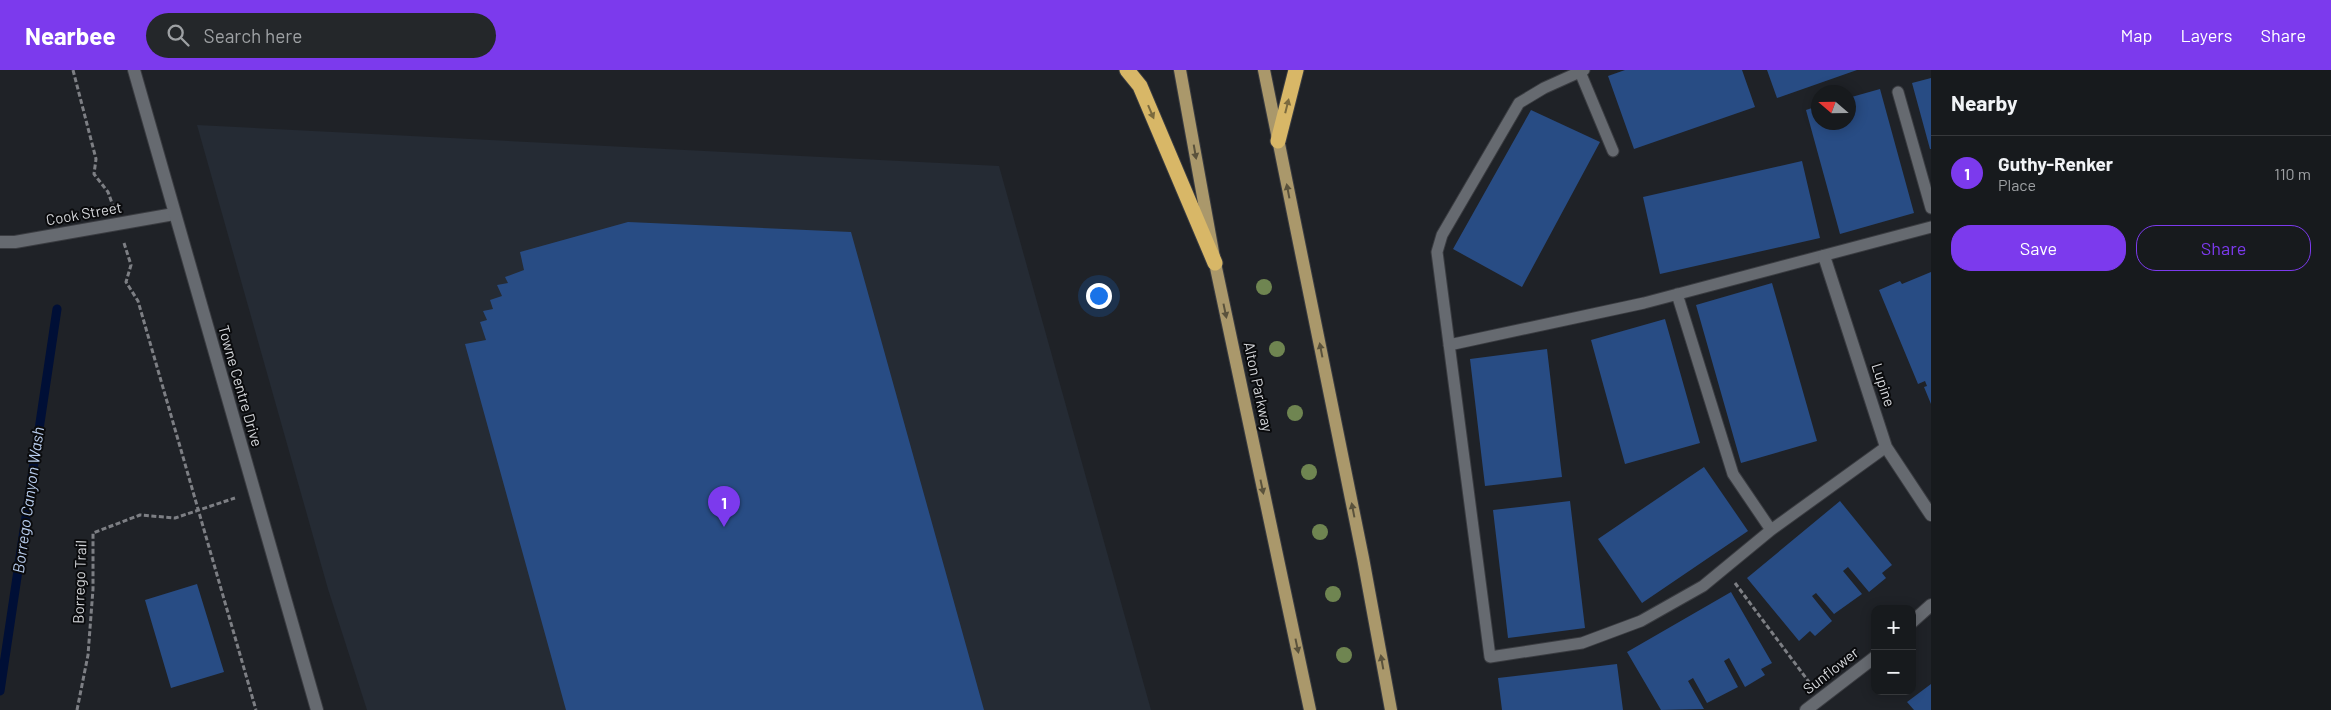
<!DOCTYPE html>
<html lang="en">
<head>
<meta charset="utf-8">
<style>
	:root { --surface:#171a1d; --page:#24272a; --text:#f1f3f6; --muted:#9ea1a4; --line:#36383b; --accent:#7c3aed }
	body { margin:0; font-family:Barlow,sans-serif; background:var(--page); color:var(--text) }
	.controls { position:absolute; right:15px; bottom:15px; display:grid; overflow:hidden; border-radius:10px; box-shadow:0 2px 12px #0003 }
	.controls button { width:45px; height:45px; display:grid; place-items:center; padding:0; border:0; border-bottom:1px solid var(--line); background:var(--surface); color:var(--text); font:25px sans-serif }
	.compass { position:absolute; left:1811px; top:15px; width:45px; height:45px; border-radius:50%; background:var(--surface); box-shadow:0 2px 12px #0003; rotate:290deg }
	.you { position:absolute; left:1098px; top:225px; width:18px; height:18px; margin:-12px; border:4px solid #fff; border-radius:50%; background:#1a73e8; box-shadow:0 0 0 8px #1a73e833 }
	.badge { display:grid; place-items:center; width:32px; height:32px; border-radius:50%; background:var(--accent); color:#fff; font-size:16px; font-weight:700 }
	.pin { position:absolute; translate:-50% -41px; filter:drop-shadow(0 1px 2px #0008) }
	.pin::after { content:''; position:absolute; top:26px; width:18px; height:15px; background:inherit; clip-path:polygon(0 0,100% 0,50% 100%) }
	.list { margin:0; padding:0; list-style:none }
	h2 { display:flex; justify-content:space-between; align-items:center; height:65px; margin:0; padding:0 20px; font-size:21px }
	h2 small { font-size:16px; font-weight:400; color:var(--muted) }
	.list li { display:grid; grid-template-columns:32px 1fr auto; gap:15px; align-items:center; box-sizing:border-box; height:75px; padding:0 20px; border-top:1px solid var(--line) }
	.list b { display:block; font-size:19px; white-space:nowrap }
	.list p { margin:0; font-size:16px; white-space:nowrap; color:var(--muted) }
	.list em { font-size:16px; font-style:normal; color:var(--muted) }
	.actions { display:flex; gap:10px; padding:15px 20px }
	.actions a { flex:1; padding:11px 0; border:1px solid var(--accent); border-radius:20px; text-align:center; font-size:18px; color:var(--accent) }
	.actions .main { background:var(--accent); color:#fff }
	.icon { flex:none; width:28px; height:28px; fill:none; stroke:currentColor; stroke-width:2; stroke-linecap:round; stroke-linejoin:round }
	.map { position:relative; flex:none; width:1931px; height:640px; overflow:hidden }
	header { display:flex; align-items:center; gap:30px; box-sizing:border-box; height:70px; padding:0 25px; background:var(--accent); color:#fff }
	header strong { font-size:24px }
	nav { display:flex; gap:28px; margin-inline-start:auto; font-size:18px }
	.search { width:350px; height:45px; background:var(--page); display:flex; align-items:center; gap:12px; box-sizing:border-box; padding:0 18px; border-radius:28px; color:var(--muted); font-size:19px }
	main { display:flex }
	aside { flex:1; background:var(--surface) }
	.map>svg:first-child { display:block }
	.built { fill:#252b34 }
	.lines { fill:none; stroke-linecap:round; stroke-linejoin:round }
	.stream { stroke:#000f36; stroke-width:9 }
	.building { fill:#284c84 }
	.service-casing { stroke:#3a3c41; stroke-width:13 }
	.minor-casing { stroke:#3a3c41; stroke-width:14 }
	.tertiary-casing { stroke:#3a3c41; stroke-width:14 }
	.primary-casing { stroke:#3a3c41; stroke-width:14 }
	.motorway-casing { stroke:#3a3c41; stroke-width:17 }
	.path { stroke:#7d7f84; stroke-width:3; stroke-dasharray:5 2.5; stroke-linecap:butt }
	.service { stroke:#666a70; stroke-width:11 }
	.minor { stroke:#666a70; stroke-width:12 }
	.tertiary { stroke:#666a70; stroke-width:12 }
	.primary { stroke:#aa986b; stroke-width:12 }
	.motorway { stroke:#d8b767; stroke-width:15 }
	.tree { fill:#6f8551 }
	.oneway { fill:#7b6a3e }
	.oneway2 { fill:#5a523c }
	.labels { text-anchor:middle; stroke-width:4; stroke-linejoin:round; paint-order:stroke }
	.street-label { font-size:15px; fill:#d5d7db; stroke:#0a0b0d }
	.water-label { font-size:16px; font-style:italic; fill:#b8cdee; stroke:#0a0b0d }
</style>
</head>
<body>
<header>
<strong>Nearbee</strong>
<div class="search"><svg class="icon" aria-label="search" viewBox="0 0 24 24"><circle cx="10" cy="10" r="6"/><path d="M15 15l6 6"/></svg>Search here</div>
<nav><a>Map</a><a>Layers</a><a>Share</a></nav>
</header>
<main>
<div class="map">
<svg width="1931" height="640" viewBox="0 0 1931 640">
	<rect width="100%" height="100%" fill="#1f2227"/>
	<path class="built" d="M197,55L999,96L1151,640H367L328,519Z"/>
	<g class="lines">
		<path class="stream" d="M0,621L57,239"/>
	</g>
	<path class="building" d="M1625,0H1742L1755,37L1634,79L1608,6Z
		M1767,0H1857L1777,28Z
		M1931,8V79H1930L1912,13Z
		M1880,19L1914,143L1840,164L1806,40L1818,36V52H1848V28Z
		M1531,40L1600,72L1522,217L1453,179Z
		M1802,91L1820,168L1660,204L1643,127Z
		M628,152L851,162L984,640H566L465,274L486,270L480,252L487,250L483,241L493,239L490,230L502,226L497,215L508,213L505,207L524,200L520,182Z
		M1931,202V334L1924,317L1927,316L1925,311L1918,314L1879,220L1900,211L1902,214Z
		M1772,213L1817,371L1741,393L1696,235Z
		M1665,249L1700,373L1625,394L1591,270Z
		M1547,279L1562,407L1485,416L1470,289Z
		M1704,397L1748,461L1642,533L1598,469Z
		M1570,431L1585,558L1508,568L1493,440Z
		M1840,431L1892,495L1882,503L1886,508L1869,522L1848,497L1843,501L1862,524L1834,544L1816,523L1812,526L1832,551L1815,566L1810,561L1799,571L1747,508Z
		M197,514L224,602L171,618L145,530Z
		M1731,522L1772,593L1761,599L1765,605L1745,617L1729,588L1724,591L1738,617L1707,633L1693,608L1688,611L1704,639L1661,640L1627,582Z
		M1617,594L1623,640H1502L1498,608Z
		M1931,614V640H1914L1907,632Z"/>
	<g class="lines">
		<g class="service-casing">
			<path id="service" d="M1584,0L1544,18L1519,33L1442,165L1437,182L1490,587L1582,573L1641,551L1703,516L1771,460L1886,377
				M1580,2L1613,81
				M1898,22L1931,138
				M1677,224L1733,404L1771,460
				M1449,275L1644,233L1931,157"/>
		</g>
		<g class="minor-casing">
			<path id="minor" d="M0,172H15L174,144
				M1824,186L1886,377L1931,445
				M1912,552L1931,535
				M1806,640L1875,587"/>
		</g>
		<g class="tertiary-casing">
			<path id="tertiary" d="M134,0L317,640"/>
		</g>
		<g class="primary-casing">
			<path id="primary" d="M1180,0L1215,193L1310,640
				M1264,0L1363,488L1391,640"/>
		</g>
		<g class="motorway-casing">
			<path id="motorway" d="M1127,0L1140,16L1215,193
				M1278,71L1296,0"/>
		</g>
		<path class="path" d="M73,0L96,89L94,104L108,122L113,136
			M124,173L131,195L126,212L138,231L256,640
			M1735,513L1809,612
			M77,640L88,585L93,519V463L140,445L175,448L235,428"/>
		<use href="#service" class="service"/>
		<use href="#minor" class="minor"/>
		<use href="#tertiary" class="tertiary"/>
		<use href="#primary" class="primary"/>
		<use href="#motorway" class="motorway"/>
	</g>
	<g class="tree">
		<circle cx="1264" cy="217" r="8"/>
		<circle cx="1277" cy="279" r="8"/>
		<circle cx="1295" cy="343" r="8"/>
		<circle cx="1309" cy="402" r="8"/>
		<circle cx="1320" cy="462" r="8"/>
		<circle cx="1333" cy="524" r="8"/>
		<circle cx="1344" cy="585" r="8"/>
	</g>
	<defs><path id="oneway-solid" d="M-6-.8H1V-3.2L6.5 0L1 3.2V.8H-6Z" transform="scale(1.25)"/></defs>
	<g class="oneway">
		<use href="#oneway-solid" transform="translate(1287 36) rotate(-76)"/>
		<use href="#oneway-solid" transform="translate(1151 42) rotate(67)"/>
	</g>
	<g class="oneway2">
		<use href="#oneway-solid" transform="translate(1195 82) rotate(80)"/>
		<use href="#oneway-solid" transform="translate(1288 121) rotate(-101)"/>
		<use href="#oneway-solid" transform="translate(1225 241) rotate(78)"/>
		<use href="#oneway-solid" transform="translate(1321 280) rotate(-101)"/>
		<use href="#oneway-solid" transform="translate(1262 417) rotate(78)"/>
		<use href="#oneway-solid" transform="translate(1353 440) rotate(-101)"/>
		<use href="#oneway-solid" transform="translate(1297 576) rotate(78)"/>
		<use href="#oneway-solid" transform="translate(1382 592) rotate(-100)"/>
	</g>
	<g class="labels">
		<g class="street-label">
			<text transform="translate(84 144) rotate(-10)" y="5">Cook Street</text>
			<text transform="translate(1883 315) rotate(72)" y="5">Lupine</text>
			<text transform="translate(240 316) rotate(74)" y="5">Towne Centre Drive</text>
			<text transform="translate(1258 317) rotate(78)" y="5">Alton Parkway</text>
			<text transform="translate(80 512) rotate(-88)" y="5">Borrego Trail</text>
			<text transform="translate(1831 601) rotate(-38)" y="5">Sunflower</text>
		</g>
		<g class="water-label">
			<text transform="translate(28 430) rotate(-82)" y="6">Borrego Canyon Wash</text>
		</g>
	</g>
</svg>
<div class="controls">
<button>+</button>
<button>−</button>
</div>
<svg class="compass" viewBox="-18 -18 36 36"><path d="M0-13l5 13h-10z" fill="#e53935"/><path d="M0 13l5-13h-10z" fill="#9ea1a4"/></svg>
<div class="you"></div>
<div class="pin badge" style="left:724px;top:457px">1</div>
</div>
<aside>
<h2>Nearby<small></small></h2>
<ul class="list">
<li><span class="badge">1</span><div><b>Guthy-Renker</b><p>Place</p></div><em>110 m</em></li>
</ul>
<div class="actions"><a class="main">Save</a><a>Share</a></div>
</aside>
</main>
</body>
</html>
